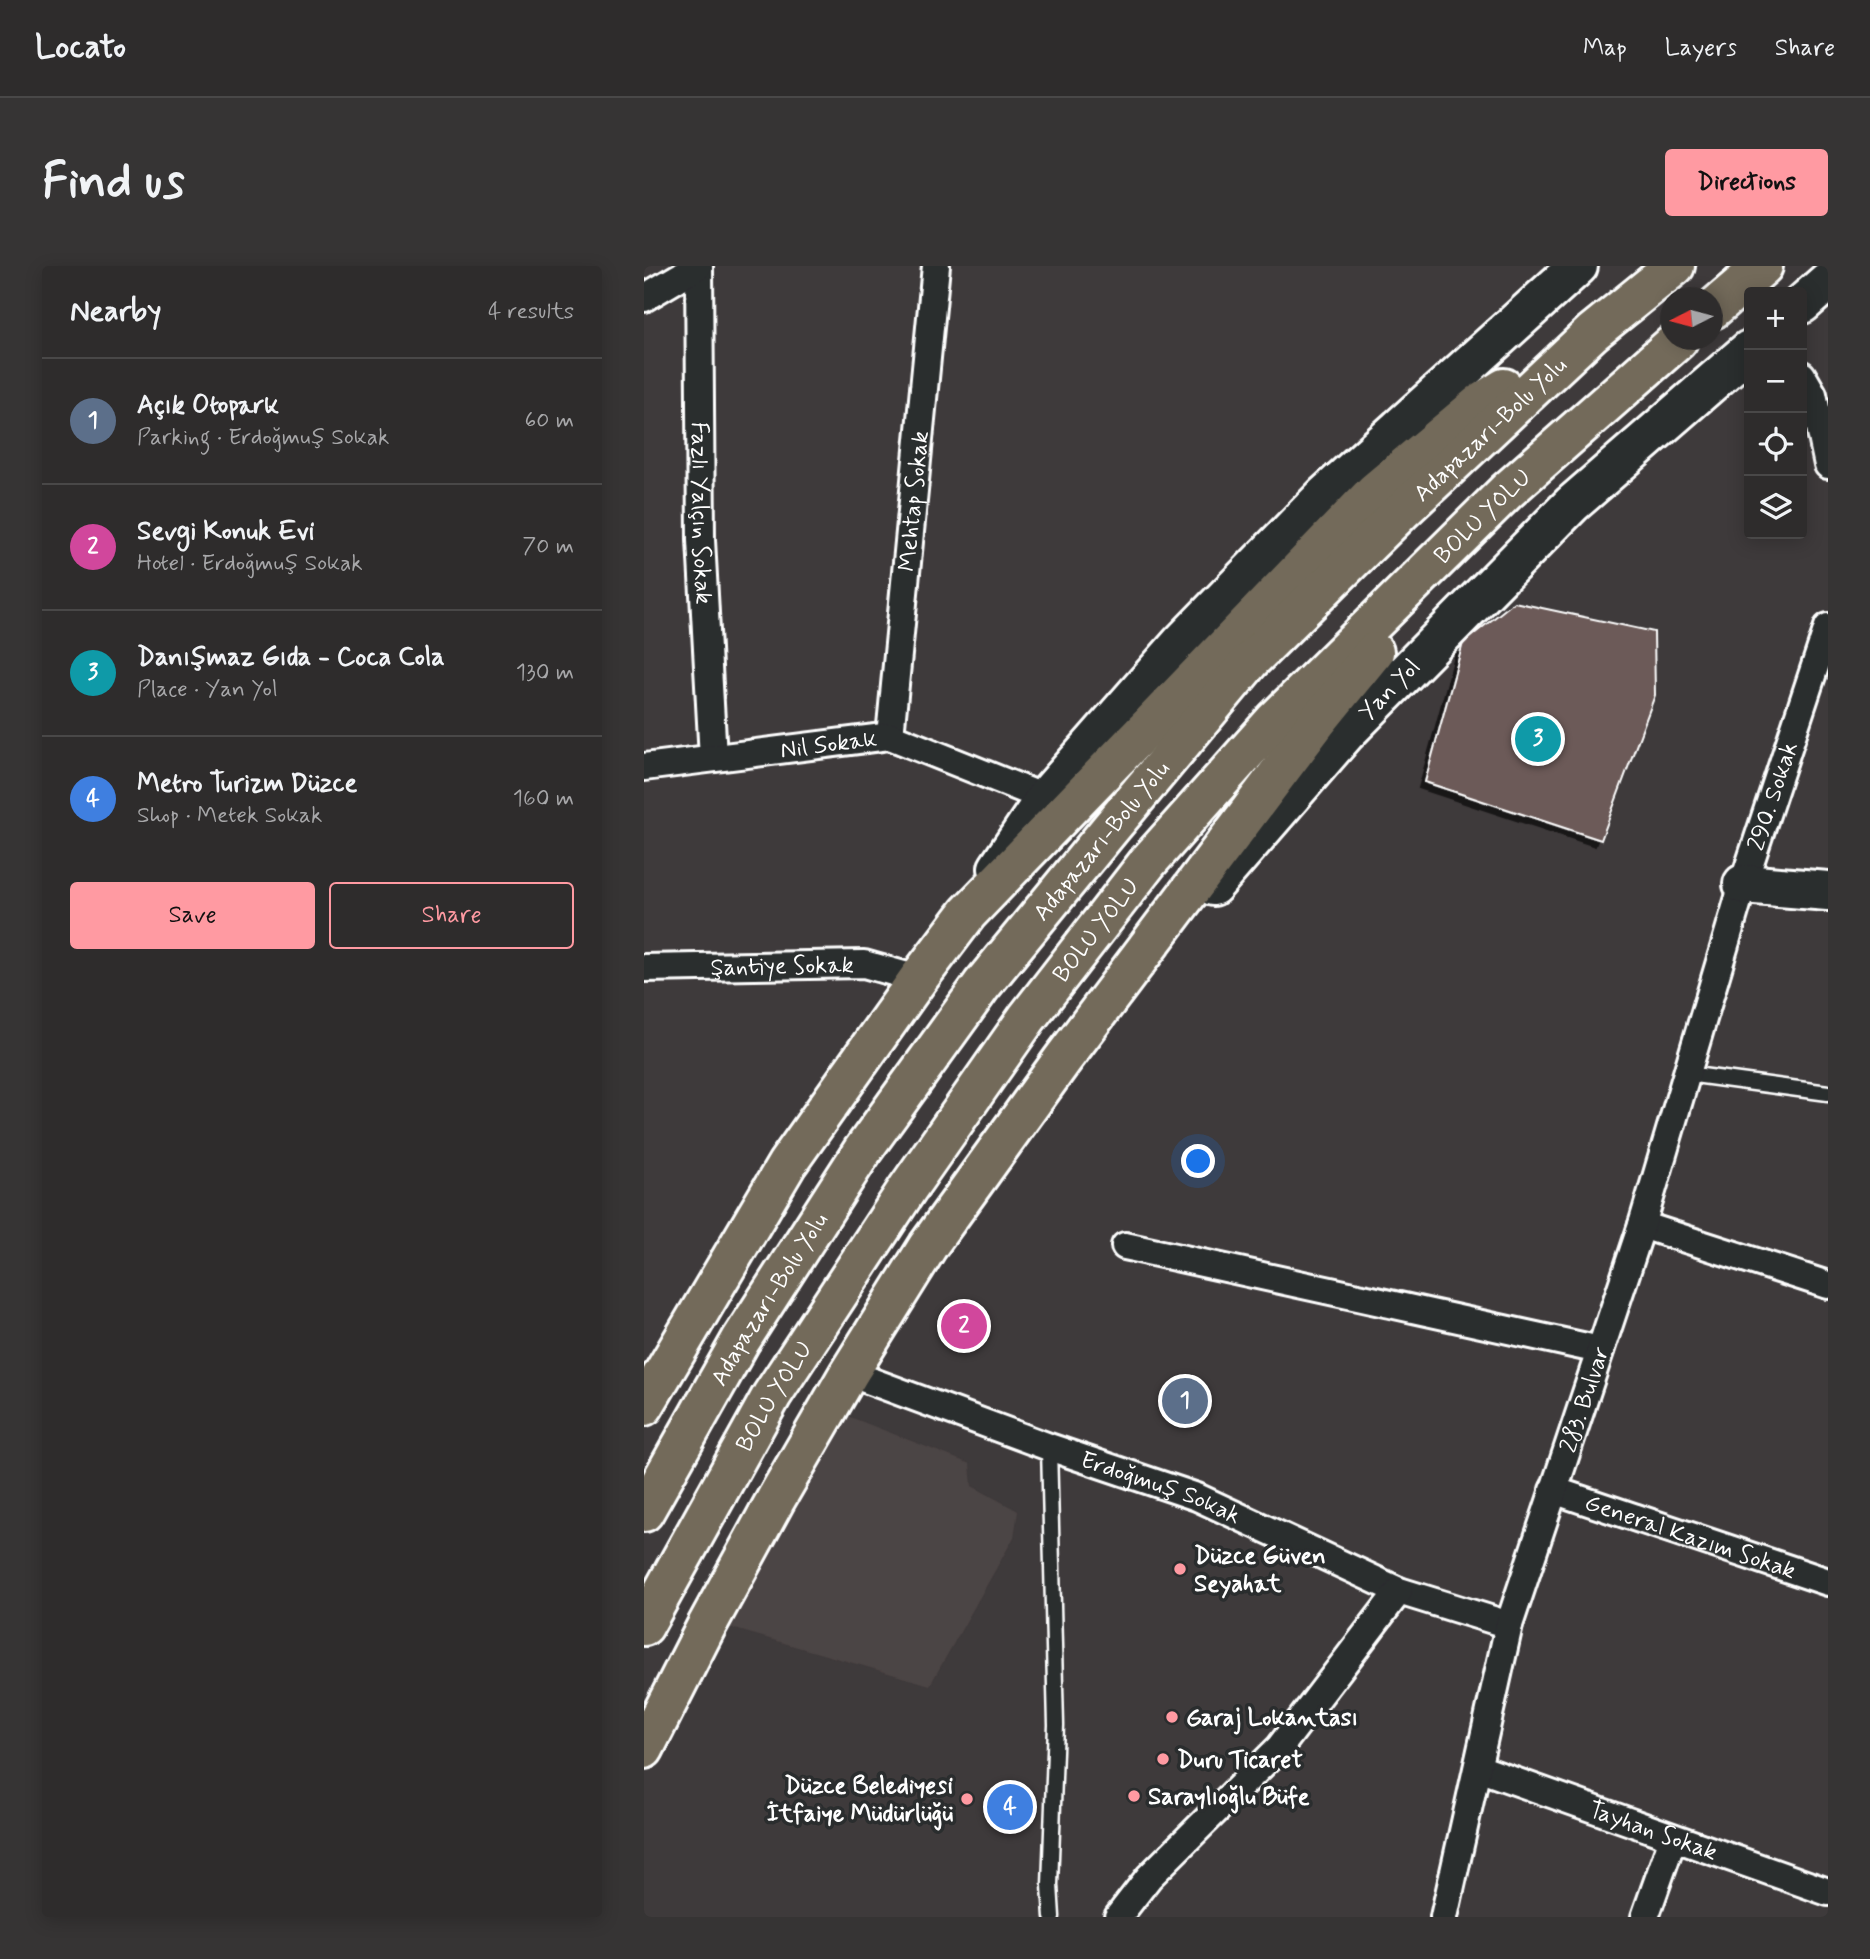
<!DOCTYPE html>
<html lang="en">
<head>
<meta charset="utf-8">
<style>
	:root { --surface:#2e2c2c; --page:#363434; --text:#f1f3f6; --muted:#a7a7a9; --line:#494848; --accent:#ff9aa2 }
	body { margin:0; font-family:Mynerve,sans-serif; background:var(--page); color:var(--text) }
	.controls { position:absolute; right:21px; top:21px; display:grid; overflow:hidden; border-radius:7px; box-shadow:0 4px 18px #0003 }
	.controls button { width:63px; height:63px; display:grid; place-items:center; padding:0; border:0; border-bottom:2px solid var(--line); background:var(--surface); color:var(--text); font:35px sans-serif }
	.compass { position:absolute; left:1016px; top:21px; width:63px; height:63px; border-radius:50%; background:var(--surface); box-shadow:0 4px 18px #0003; rotate:264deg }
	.you { position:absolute; left:555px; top:896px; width:24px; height:24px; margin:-18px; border:5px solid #fff; border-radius:50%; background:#1a73e8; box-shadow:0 0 0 10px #1a73e833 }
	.badge { display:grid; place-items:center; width:46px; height:46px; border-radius:50%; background:var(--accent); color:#fff; font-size:23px; font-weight:700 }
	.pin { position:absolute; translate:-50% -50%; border:4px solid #fff; box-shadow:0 2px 7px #0006 }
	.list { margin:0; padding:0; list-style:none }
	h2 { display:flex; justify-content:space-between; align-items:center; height:91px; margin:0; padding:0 28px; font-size:30px }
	h2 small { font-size:23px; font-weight:400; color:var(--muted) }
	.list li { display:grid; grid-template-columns:46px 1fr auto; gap:21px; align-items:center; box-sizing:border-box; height:126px; padding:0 28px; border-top:2px solid var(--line) }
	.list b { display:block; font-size:26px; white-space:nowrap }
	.list p { margin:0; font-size:23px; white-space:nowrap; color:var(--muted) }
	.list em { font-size:23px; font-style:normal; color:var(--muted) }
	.actions { display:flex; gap:14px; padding:21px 28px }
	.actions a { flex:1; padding:16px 0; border:2px solid var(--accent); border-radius:7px; text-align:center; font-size:24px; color:var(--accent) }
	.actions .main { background:var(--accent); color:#111 }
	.icon { flex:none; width:38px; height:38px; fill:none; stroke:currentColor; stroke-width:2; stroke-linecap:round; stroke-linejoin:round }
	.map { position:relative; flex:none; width:1184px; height:1651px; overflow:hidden; border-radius:7px }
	header { display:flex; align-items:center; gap:42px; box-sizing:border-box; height:98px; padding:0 35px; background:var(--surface); border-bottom:2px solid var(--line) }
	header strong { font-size:33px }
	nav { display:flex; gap:38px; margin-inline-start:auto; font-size:24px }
	.intro { display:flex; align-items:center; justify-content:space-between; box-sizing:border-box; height:168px; padding:0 42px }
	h1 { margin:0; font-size:49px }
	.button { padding:18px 32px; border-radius:7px; background:var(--accent); color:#111; font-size:24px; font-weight:700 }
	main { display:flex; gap:42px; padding:0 42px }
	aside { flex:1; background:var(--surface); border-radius:7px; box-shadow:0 4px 18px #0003 }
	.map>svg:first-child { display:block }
	.built { fill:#4c4444 }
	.building { fill:#6c5a58; stroke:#fff; stroke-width:2; filter:url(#shadow) }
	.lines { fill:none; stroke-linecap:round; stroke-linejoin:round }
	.lane-casing { stroke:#fff; stroke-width:19 }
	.street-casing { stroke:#fff; stroke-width:32 }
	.secondary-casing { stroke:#fff; stroke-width:44 }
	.highway-casing { stroke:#fff; stroke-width:44 }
	.lane { stroke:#2a2d2e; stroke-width:14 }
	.street { stroke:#2a2d2e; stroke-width:26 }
	.secondary { stroke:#2a2d2e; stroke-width:38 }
	.highway { stroke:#736b5a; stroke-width:38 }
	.poi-dot { fill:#ff9aa2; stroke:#2a2d2e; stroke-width:2.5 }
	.labels { text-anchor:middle; stroke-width:7; stroke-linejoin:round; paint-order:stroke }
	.street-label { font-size:24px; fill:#fff; stroke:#2a2d2e }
	.poi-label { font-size:24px; font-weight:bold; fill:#fff; stroke:#2a2d2e; text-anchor:start }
</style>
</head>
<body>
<header>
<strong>Locato</strong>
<nav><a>Map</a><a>Layers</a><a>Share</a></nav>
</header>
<div class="intro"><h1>Find us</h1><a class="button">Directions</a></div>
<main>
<aside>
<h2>Nearby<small>4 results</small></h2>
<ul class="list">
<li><span class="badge" style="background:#5c6f8a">1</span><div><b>Açık Otopark</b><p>Parking · Erdoğmuş Sokak</p></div><em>60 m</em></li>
<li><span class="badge" style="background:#d1479c">2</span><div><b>Sevgi Konuk Evi</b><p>Hotel · Erdoğmuş Sokak</p></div><em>70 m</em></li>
<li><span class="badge" style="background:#0f9aa8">3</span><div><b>Danışmaz Gıda - Coca Cola</b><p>Place · Yan Yol</p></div><em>130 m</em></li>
<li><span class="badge" style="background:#3f7fe0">4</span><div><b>Metro Turizm Düzce</b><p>Shop · Metek Sokak</p></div><em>160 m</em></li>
</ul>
<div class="actions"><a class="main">Save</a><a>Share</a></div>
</aside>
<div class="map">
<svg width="1184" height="1651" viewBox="0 0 1184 1651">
	<defs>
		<filter id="shadow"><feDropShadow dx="-6" dy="6" stdDeviation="0" flood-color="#0009"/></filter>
	</defs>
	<rect width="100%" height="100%" fill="#3e3a3b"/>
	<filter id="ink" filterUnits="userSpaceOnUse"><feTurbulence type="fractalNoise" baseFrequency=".0143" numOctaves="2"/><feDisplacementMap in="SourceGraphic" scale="14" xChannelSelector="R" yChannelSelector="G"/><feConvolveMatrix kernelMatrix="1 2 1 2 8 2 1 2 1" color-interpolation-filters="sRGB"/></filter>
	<g filter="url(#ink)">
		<path class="built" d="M201,1149L326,1198L328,1220L374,1245L370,1271L286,1419L84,1361Z"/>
		<path class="building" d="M870,336L1010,366L1011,429L957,574L781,516L819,377Z"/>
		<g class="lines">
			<g class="lane-casing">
				<path id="lane" d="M1043,808L1184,827
					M405,1181L412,1459L406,1619L408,1651"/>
			</g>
			<g class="street-casing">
				<g id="street">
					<path id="s1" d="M55,0L57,274L69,492"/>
					<path d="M0,32L54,0"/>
					<path d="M1158,109L1169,128L1184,199"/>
					<path id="s2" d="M246,470L292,0"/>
					<path id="s3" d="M0,501L246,470L401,532"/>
					<path id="s4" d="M0,702L220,698L274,713"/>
					<path d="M998,959L1184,1019"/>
					<path d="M481,980L956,1084"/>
					<path id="s5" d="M205,1107L405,1181L553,1231L755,1325L865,1359"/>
					<path id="s6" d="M909,1224L1184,1316"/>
					<path id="s7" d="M834,1502L1184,1626"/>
					<path d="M474,1651L505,1611L636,1481L755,1325"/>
					<path id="s8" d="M800,1651L865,1359L998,959L1099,618L1184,361"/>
					<path d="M1001,1651L1029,1572"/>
				</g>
			</g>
			<g class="secondary-casing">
				<g id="secondary">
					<path d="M1158,38L1184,15"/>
					<path d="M354,602L401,532L537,377L681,229L934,0"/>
					<path d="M1099,618L1184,625"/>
					<path id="s9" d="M569,620L701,468L928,238L1105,84"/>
				</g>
			</g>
			<g class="highway-casing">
				<g id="highway">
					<path d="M1069,43L1119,0"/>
					<path d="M0,1140L143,898L274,713L324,647L731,225L836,137L860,122"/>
					<path id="s10" d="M0,1246L97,1074L219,884L338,719L465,564L606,395L757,246L948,67L1031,0"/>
					<path id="s11" d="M0,1360L128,1129L264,922L383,752L504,596L631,454L863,225L1034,74"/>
					<path d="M0,1483L62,1361L132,1233L205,1107L284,980L419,793L673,456L730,386"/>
				</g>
			</g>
			<use href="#lane" class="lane"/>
			<use href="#street" class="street"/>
			<use href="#secondary" class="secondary"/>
			<use href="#highway" class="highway"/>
		</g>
	</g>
	<g class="poi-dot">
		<circle cx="536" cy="1303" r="7"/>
		<circle cx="528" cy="1451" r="7"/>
		<circle cx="519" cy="1493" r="7"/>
		<circle cx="490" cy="1530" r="7"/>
		<circle cx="323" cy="1533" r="7"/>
	</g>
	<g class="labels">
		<g class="street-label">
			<text dy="8" stroke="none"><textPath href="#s10" startOffset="1381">Adapazarı-Bolu Yolu</textPath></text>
			<text dy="8" stroke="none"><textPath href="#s2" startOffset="236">Mehtap Sokak</textPath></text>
			<text dy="8" stroke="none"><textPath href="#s1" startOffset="247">Fazlı Yalçın Sokak</textPath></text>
			<text dy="8" stroke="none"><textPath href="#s11" startOffset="1398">BOLU YOLU</textPath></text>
			<text dy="8" stroke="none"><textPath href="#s9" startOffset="264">Yan Yol</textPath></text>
			<text dy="8" stroke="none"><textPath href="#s3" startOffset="186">Nil Sokak</textPath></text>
			<text dy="8" stroke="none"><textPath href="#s8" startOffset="1169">290. Sokak</textPath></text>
			<text dy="8" stroke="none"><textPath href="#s10" startOffset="814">Adapazarı-Bolu Yolu</textPath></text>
			<text dy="8" stroke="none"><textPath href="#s11" startOffset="831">BOLU YOLU</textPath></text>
			<text dy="8" stroke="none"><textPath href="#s4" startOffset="138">Şantiye Sokak</textPath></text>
			<text dy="8" stroke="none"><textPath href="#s10" startOffset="247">Adapazarı-Bolu Yolu</textPath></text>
			<text dy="8" stroke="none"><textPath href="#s11" startOffset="264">BOLU YOLU</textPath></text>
			<text dy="8" stroke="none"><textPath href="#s8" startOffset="537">283. Bulvar</textPath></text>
			<text dy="8" stroke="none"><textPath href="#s5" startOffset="332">Erdoğmuş Sokak</textPath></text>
			<text dy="8" stroke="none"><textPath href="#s6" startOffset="145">General Kazım Sokak</textPath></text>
			<text dy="8" stroke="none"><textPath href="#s7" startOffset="186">Tayhan Sokak</textPath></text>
		</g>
		<g class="poi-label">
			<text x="550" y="1297">Düzce Güven<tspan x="550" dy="28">Seyahat</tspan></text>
			<text x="542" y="1459">Garaj Lokantası</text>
			<text x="533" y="1501">Duru Ticaret</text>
			<text x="309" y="1527" text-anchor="end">Düzce Belediyesi<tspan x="309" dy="28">İtfaiye Müdürlüğü</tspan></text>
			<text x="504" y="1538">Saraylıoğlu Büfe</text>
		</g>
	</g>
</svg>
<div class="controls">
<button>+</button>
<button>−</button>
<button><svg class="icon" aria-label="locate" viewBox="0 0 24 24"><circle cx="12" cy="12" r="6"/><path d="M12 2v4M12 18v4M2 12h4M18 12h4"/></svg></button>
<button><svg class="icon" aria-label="layers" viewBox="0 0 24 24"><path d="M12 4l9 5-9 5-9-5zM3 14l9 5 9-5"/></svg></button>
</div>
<svg class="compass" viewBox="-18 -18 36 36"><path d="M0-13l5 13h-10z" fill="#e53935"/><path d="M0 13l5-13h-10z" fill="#a7a7a9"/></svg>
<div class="you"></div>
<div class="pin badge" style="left:541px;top:1135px;background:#5c6f8a">1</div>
<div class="pin badge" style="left:320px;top:1060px;background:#d1479c">2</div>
<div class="pin badge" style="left:894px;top:473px;background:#0f9aa8">3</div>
<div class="pin badge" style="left:366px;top:1541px;background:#3f7fe0">4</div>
</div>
</main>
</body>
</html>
